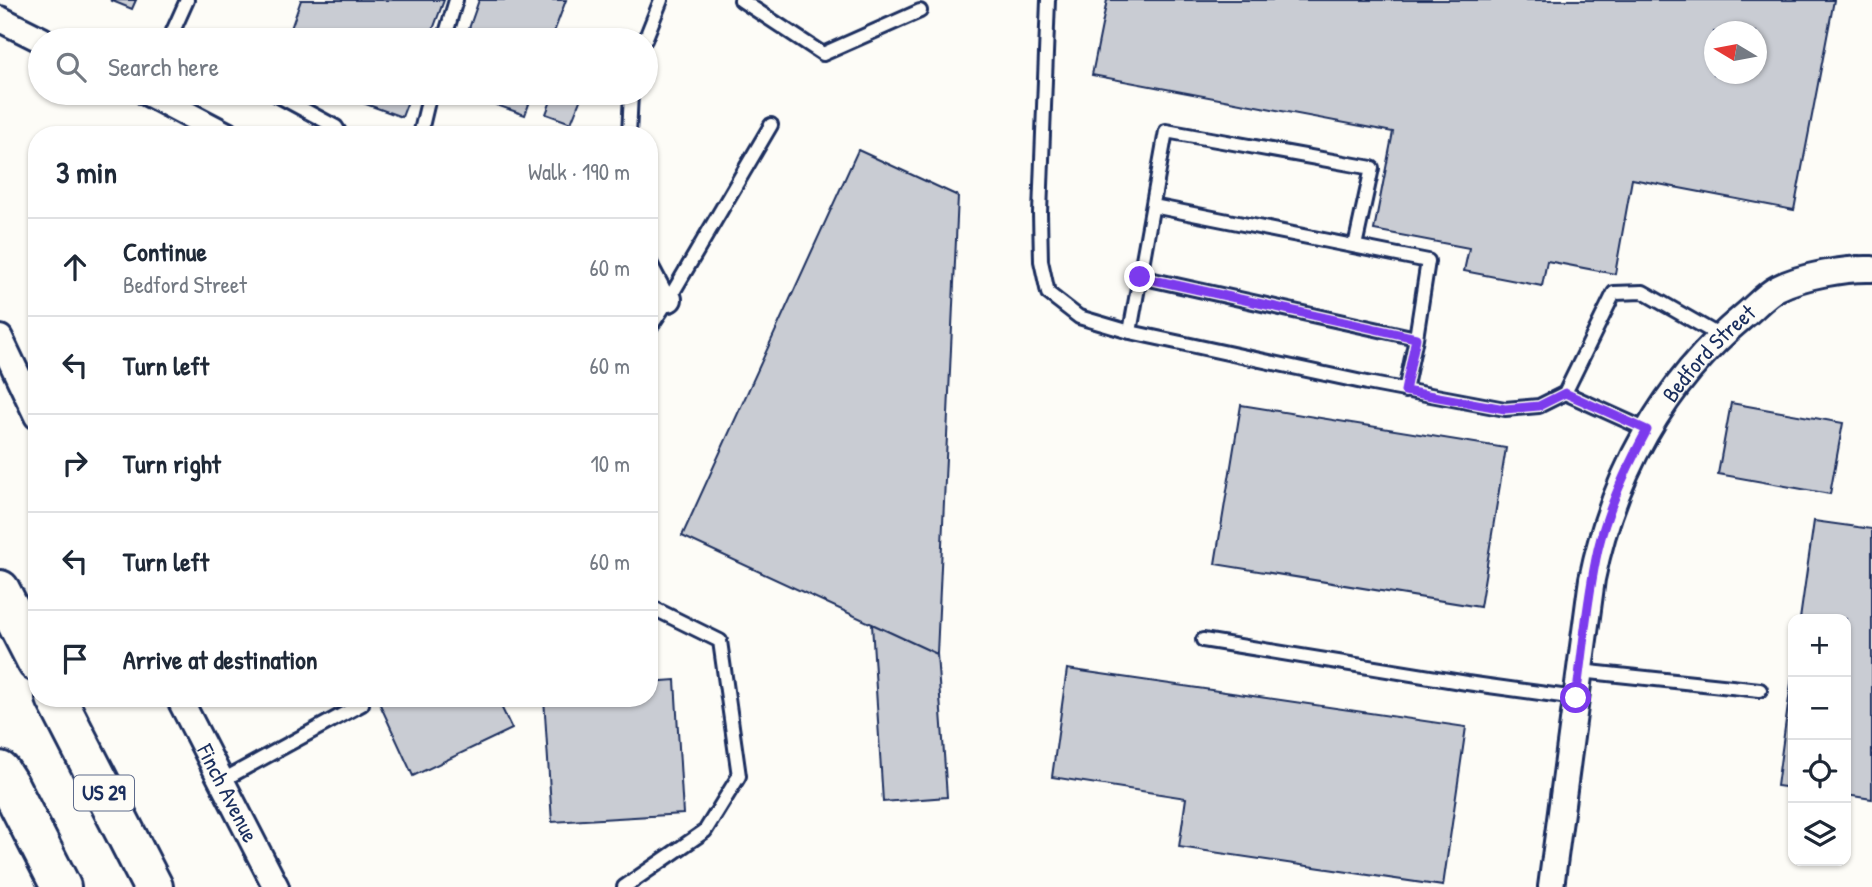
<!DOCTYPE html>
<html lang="en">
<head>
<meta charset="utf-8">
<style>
	:root { --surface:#fff; --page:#f2f2f3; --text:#1f2937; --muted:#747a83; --line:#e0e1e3 }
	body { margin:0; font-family:"Patrick Hand",sans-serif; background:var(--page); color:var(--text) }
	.controls { position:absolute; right:21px; bottom:21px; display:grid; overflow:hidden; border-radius:14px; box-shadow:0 2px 5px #0004 }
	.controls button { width:63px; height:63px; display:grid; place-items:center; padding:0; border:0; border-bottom:2px solid var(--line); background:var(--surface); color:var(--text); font:35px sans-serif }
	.compass { position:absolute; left:1704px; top:21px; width:63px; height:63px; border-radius:50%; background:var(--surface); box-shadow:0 2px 5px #0004; rotate:280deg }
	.stop { position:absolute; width:21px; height:21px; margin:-16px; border:5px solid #7c3aed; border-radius:50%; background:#fff }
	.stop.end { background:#7c3aed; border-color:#fff; box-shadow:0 2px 7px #0008 }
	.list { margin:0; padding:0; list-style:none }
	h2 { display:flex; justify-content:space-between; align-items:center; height:91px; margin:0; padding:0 28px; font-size:30px }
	h2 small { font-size:23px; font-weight:400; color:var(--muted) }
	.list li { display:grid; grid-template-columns:46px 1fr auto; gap:21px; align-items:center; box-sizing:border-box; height:98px; padding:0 28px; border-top:2px solid var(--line) }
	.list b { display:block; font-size:26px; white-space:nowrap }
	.list p { margin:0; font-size:23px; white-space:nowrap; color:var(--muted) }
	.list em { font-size:23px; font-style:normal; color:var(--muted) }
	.icon { flex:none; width:38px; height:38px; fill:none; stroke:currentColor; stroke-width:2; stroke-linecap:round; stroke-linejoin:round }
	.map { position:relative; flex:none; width:1872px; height:887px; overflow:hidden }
	.search { position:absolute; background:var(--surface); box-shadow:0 2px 5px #0004; left:28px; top:28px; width:630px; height:77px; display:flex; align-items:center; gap:18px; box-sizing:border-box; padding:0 24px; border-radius:38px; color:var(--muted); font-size:26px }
	.panel { position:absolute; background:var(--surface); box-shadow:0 2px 5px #0004; left:28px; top:126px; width:630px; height:581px; border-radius:28px }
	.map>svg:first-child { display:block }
	.building { fill:#c9ccd3; stroke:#1b2f5e; stroke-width:2; fill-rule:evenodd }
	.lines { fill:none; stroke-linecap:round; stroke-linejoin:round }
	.service-casing { stroke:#1b2f5e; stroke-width:18 }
	.minor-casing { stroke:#1b2f5e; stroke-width:30 }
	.motorway-casing { stroke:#1b2f5e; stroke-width:44 }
	.service { stroke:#fdfcf7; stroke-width:12 }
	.minor { stroke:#fdfcf7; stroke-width:24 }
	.motorway { stroke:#fdfcf7; stroke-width:38 }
	.route { stroke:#7c3aed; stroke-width:9 }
	.labels { text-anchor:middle; stroke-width:5; stroke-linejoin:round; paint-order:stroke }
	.shield { fill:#fdfcf7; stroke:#5f6c8c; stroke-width:2 }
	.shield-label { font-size:21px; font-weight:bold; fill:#1b2f5e }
	.street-label { font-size:23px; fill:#1b2f5e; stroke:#fdfcf7 }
</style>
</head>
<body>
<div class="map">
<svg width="1872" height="887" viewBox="0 0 1872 887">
	<rect width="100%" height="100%" fill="#fdfcf7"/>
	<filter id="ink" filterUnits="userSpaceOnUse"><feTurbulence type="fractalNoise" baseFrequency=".0143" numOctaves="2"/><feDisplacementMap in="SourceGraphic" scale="14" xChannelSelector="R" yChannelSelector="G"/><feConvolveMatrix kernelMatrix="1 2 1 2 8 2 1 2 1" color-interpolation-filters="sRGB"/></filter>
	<g filter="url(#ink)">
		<path class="building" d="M110,0H136L132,9Z
			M301,0H444L429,40H287Z
			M479,0H566L551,40H465Z
			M1107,0H1834L1794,210L1632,179L1615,274L1547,261L1542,286L1464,271L1469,248L1374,230L1393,132L1092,75ZM1714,32H1756V74H1714Z
			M335,93H411L402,117Z
			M463,93H533L525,115Z
			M554,93H583L571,123L546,114Z
			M858,150L958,196L937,654L682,536Z
			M1731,403L1843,423L1830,494L1718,474Z
			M1241,405L1506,448L1480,607L1215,564Z
			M1814,521L1872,529V799L1846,795V619H1800Z
			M872,624L937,654L947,797L883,802Z
			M1067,669L1466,727L1443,886L1179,847L1186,798L1052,777Z
			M1793,669V788L1777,786Z
			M675,680L683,814L552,822L544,698H649V682Z
			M377,698H497L512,729L413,776Z"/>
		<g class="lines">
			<g class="service-casing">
				<path id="service" d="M741,0L823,54L920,11
					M1048,0L1040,213L1041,261L1048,293L1079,317L1130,332L1367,383L1505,409L1539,406L1565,393
					M169,40L187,0
					M444,40L456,0
					M645,40L661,0
					M273,93L336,127L341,135
					M420,135L430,93
					M629,135L631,93
					M1153,206L1428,261L1416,338
					M649,261L669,299
					M1140,277L1416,338L1405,391
					M649,329L669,299L771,125
					M1130,332L1166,131L1372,168L1355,246
					M1647,430L1565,393L1614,293L1643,292L1720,336
					M1203,640L1467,683L1576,698
					M1580,671L1760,690
					M221,781L362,704
					M624,887L705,831L739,776L720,641L649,606"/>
			</g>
			<g class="minor-casing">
				<g id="minor">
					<path d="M0,19L42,40"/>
					<path d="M147,93L227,135"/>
					<path d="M649,298L669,299"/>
					<path d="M0,338L37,416"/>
					<path id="s1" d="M179,698L276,887"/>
					<path id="s2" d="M1551,887L1592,579C1613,476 1663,383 1745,315C1755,307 1766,294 1778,288C1802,276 1845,268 1872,269"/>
				</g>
			</g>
			<g class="motorway-casing">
				<path id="motorway" d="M0,590L37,662
					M56,698L153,887
					M0,771L9,785L61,887"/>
			</g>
			<use href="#service" class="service"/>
			<use href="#minor" class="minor"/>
			<use href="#motorway" class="motorway"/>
		</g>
	</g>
	<g class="lines" filter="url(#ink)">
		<path class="route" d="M1140,277L1416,338L1405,391L1505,409L1539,406L1565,393L1647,430C1627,467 1608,507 1598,549C1587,598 1583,649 1576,698"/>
	</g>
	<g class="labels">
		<rect class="shield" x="74" y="775.5" width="60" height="35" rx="5"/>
		<g class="shield-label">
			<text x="104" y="800">US 29</text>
		</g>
		<g class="street-label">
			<text dy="8" stroke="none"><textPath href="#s2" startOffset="569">Bedford Street</textPath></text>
			<text dy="8" stroke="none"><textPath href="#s1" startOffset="107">Finch Avenue</textPath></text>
		</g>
	</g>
</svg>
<div class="controls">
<button>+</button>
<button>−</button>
<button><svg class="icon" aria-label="locate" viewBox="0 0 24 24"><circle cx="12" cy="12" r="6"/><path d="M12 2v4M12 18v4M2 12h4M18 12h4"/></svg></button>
<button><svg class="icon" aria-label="layers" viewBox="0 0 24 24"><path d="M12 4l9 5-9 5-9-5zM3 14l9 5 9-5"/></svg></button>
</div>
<svg class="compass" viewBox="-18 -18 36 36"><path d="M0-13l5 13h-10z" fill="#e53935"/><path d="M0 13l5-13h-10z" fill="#747a83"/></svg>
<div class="stop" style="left:1576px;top:698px"></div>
<div class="stop end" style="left:1140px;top:277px"></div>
<div class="search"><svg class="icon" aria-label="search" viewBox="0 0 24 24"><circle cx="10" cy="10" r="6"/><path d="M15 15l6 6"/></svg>Search here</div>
<section class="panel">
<h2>3 min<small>Walk · 190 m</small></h2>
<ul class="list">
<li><svg class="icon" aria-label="ahead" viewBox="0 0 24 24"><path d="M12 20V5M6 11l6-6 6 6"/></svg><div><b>Continue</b><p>Bedford Street</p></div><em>60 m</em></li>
<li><svg class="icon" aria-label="left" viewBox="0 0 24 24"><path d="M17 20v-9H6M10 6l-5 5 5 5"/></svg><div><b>Turn left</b></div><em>60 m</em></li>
<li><svg class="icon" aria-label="right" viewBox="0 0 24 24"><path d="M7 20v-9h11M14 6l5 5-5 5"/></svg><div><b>Turn right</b></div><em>10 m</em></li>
<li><svg class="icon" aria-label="left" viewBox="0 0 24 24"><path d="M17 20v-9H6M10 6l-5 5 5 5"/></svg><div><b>Turn left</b></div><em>60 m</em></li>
<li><svg class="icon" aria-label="arrive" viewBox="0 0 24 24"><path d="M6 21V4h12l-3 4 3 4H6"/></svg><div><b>Arrive at destination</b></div></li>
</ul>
</section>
</div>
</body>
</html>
